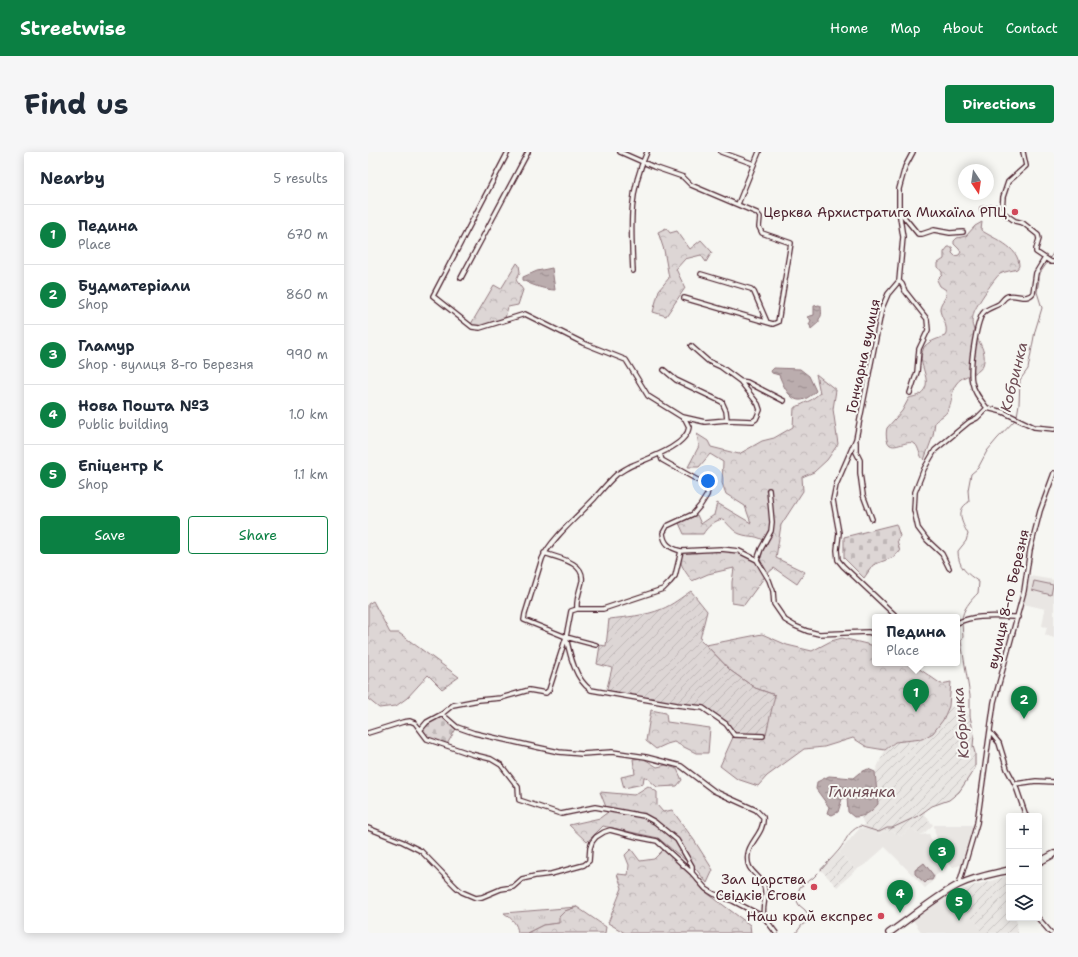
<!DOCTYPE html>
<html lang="en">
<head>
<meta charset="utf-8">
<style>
	:root { --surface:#fff; --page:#f6f6f7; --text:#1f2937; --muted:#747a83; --line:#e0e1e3; --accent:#0b8043 }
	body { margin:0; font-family:"Shantell Sans",sans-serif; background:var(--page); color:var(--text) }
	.controls { position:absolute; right:12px; bottom:12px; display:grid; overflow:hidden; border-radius:4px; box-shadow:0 2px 10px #0003 }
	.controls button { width:36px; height:36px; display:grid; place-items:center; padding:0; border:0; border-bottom:1px solid var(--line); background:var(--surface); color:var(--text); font:20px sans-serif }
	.compass { position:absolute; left:590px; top:12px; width:36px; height:36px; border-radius:50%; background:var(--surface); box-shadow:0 2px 10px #0003; rotate:167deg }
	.you { position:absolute; left:340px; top:329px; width:14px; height:14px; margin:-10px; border:3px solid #fff; border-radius:50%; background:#1a73e8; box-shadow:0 0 0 6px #1a73e833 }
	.badge { display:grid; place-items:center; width:26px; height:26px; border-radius:50%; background:var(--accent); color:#fff; font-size:13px; font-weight:700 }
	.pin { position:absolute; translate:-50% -33px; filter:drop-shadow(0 1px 2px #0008) }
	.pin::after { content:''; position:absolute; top:21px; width:14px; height:12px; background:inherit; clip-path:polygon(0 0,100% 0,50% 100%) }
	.popup { position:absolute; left:504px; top:462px; width:88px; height:52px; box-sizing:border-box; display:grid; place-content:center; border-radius:4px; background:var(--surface); filter:drop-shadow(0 1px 3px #0005); font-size:13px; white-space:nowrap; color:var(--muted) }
	.popup b { font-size:15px; color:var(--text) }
	.popup::after { content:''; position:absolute; left:50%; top:100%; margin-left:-8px; border:8px solid transparent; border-top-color:var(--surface) }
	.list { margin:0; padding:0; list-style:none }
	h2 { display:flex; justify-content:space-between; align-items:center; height:52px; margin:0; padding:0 16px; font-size:17px }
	h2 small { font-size:13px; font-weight:400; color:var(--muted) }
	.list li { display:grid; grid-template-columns:26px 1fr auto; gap:12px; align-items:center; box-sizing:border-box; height:60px; padding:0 16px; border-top:1px solid var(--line) }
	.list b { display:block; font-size:15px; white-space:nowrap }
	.list p { margin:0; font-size:13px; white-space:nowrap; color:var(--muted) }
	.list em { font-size:13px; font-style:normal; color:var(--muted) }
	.actions { display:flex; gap:8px; padding:12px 16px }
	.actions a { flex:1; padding:9px 0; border:1px solid var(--accent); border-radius:4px; text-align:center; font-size:14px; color:var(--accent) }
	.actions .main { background:var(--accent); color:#fff }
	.icon { flex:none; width:22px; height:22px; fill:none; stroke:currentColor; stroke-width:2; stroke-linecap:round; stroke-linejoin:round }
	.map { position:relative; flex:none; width:686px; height:781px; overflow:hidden; border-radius:4px }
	header { display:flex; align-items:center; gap:24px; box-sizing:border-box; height:56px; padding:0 20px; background:var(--accent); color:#fff }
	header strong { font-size:19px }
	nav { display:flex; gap:22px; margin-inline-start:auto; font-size:14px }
	.intro { display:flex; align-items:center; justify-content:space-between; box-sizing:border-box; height:96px; padding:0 24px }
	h1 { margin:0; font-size:28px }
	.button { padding:10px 18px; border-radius:4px; background:var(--accent); color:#fff; font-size:14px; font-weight:700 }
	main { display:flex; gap:24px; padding:0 24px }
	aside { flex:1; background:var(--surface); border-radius:4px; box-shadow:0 2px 10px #0003 }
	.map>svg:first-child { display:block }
	.built { fill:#e9e6e3 }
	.industrial { fill:url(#industrial-furrows) }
	.grass { fill:url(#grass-tufts); stroke:#947a80 }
	.forest { fill:url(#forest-crowns); stroke:#947a80 }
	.cemetery { fill:url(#cemetery-stones); stroke:#947a80 }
	.garden { fill:url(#garden-furrows); stroke:#947a80 }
	.pitch { fill:#ddd6d5; stroke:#947a80 }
	.water { fill:url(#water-ripples); stroke:#8e747a }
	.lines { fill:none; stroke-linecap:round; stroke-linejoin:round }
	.stream { stroke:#8e747a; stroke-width:1 }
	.street-casing { stroke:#4a1f2b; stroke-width:6 }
	.primary-casing { stroke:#4a1f2b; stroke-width:8 }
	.street { stroke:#f6f6f2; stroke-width:3.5 }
	.primary { stroke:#f6f6f2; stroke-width:5.5 }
	.poi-dot { fill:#d1495b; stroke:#f6f6f2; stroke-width:1.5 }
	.labels { text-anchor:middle; stroke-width:4; stroke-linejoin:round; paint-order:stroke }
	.poi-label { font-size:14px; fill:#4a1f2b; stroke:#f6f6f2; text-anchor:end }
	.street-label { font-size:14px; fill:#4a1f2b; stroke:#f6f6f2 }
	.water-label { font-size:15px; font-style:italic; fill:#6c4a52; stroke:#f6f6f2 }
</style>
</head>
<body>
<header>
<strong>Streetwise</strong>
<nav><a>Home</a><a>Map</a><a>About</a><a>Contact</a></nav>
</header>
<div class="intro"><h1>Find us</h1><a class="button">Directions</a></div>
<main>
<aside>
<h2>Nearby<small>5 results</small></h2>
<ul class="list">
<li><span class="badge">1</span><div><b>Педина</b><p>Place</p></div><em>670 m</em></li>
<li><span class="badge">2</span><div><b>Будматеріали</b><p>Shop</p></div><em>860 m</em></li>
<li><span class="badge">3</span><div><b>Гламур</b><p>Shop · вулиця 8-го Березня</p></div><em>990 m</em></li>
<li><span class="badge">4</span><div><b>Нова Пошта №3</b><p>Public building</p></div><em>1.0 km</em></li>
<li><span class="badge">5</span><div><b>Епіцентр К</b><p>Shop</p></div><em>1.1 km</em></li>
</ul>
<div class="actions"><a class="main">Save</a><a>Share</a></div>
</aside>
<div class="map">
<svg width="686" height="781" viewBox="0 0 686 781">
	<defs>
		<pattern id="industrial-furrows" width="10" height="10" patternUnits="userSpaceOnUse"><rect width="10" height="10" fill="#e9e6e3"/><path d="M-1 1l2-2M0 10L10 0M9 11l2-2" fill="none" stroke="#c9c5c3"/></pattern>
		<pattern id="grass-tufts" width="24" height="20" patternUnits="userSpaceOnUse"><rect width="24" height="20" fill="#ddd6d5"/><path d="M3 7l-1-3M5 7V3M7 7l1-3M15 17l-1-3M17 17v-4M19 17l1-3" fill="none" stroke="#bfb7b7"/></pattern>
		<pattern id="forest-crowns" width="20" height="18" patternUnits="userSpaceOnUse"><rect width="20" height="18" fill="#ddd6d5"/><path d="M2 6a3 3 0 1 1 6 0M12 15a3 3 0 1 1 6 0" fill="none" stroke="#bfb7b7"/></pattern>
		<pattern id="cemetery-stones" width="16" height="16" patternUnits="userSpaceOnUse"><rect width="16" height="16" fill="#ddd6d5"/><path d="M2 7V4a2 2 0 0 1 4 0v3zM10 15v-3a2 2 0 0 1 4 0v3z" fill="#bfb7b7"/></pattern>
		<pattern id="garden-furrows" width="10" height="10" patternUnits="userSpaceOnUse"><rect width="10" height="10" fill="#ddd6d5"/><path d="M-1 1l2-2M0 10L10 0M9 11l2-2" fill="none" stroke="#bfb7b7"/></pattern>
		<pattern id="water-ripples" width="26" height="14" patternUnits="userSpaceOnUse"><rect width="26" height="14" fill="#bbadae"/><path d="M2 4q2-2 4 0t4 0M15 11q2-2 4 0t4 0" fill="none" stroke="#9a8c8e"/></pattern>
	</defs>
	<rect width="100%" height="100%" fill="#f6f6f2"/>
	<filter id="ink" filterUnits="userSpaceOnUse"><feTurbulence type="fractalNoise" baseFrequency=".025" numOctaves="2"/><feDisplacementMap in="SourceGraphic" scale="8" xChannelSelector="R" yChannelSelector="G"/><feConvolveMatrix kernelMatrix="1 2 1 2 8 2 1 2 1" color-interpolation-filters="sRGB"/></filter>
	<g filter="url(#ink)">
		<path class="built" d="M662,424L686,428V486L677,483L679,475L674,474L677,457L656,452Z
			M566,673H605L593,713L585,715L581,712L574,701L567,681Z
			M492,676L498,677L512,682L514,680L524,679L533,684L543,676L552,683L561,682L568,698L572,702L579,715L567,724V727L557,736L530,708L517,695L498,712L488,718L471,700Z
			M575,746L586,761L596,755L612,775V781H554L544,767Z"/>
		<path class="industrial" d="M581,554L596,558L602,564L606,583L605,594L607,601L608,610L607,616L598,631L591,640L581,648L564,654L557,658V663L565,673L555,682L552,683L543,676L533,684L524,679L514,680L512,682L498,677L493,665L506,657L510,643L507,620L517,598L527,590L554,587L575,568Z
			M471,700L488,718L469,735L452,717Z
			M640,724L641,766H648L650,781H612V775L585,744L589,740L604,734Z"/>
		<path class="grass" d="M209,755L197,759L192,771L175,773L159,781H150C149,771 144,767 136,761Z"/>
		<path class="forest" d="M614,70L613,78C625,87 651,94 651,114L649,117C644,119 637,119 632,122C627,125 608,154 606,160C605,164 603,171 605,175C608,188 620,198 615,213C610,225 595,221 588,232C583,239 585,250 580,258C577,264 572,265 567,270L565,284L556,308C551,304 551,295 547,292C538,286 523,302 519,288C518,284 518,280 519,276L534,259L541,246C544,245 550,244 552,242C567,231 550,215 554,201C555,199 555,195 558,193C562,189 572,186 577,184C582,173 571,164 572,156C573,148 580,147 578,138L572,134L569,128L574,123V120L570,115V111L576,107V100L580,95H584L585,98L584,101L587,104L591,103L593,100L591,97L586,92V89L589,86L598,84L607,74Z
			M298,76L302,81L309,79L322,97L333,88L344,100L338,110L333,103L317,107L308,117L317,136L298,164L285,160L291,138L301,126L296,98L290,80Z
			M149,111L151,113L152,120L148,128L155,138L150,153L140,155L137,166C128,170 111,180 103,172L126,133L133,137Z
			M448,222L468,238L465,257L470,292L459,308L446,320L434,325L435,339L413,373L408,406L437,420L429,432L406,416L398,423L376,453L364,451V430L366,416L340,422L324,429C318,420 309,411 314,400L352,398L376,402L389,408L393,406L395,397L399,391C389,382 383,386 372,382C366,380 360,372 355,367C347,368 339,375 335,382H316L311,371L329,363L333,372L346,363L349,351L383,371L377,354L358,342L354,331L355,310L342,302L331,315H320L331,294L329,282L340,289L343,295L371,302L394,289L406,286L425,275L426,256L443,248L452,241Z
			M5,449L22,481H31L91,525L74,537L60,523L39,546L28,554L11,556L0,547V452Z
			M394,482L419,493L444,499L463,489L474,486L507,494V511H543L573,532L583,530L581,554L575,568L565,581L554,587L527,590L517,598L499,595L485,586L456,595L436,597L399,624L390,634L369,627L352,614L366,583L407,543L387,536L363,519L338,493Z
			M283,558L298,561L299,570L342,576L340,601H328L306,590L299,592L288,597L278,589Z
			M275,606L289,615L298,613L309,617L314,628L309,634L289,635L278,625H276L275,632L256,636L253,625L267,622L265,607Z
			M280,634L289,640V653L295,660L304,658L326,688L345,718L339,731L327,716L290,686L235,674L219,690L201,673L232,666L240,660L232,640L266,643Z
			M263,697L272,709L286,707L296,697L321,721L335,738L382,773L383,781H257L240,771L254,736L249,722L260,723L261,713L257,703Z
			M209,755L238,775L237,781H159L175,773L191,771V765L197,759Z"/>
		<path class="cemetery" d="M528,372L532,384L529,388L532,400L528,401L526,405L505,413L496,426L476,406V385Z
			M74,562L89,575L78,594L59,587L53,577L59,570Z"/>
		<path class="garden" d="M323,439L339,459L332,487L363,519L387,536L407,543L398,582L395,584L366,583L357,572L334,556L238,540L244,516L229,512L232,493L238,494L241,467C258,465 277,464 294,457C304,453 314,445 323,439Z"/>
		<path class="pitch" d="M666,429L685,433L683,443L664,438Z"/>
		<path class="water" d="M184,116L187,138C179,138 162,133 155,128V125L169,119Z
			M451,153L453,154C453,159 455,163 451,167V170L443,177L442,173H441L443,168L439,165L446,163V154Z
			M406,216L432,217L441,224L448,239C445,242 441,245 437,247C423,253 415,233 411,223L404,221L403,219Z
			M500,617L507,620L510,652C503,660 497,665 486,665L480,660L479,645L474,647L470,660L464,663L459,661L461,655L448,637L449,630L461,624L485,626L491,621Z
			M556,711L566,724L564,728H560L557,731L547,722V718Z"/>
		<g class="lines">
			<path class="stream" d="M681,107L686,100
				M649,264L651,252L652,228L660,217L667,179L674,156L669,140L672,121L679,111
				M594,468C594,458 603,448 610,441L611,430C598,421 590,415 590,399L598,389L600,382C594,371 587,358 601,350L600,338L603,322L610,316L619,299L629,287L648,267
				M453,718C459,711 465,705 471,698C479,688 479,680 492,674L511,680L519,676H524L550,664L564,654L581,648L591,640L607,616V601L605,594L606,583L602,564V544L593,489L595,485L594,471
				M428,781L434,773L442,768L440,762L437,758L431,753L428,747L429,743L432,735L445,726L450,721"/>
			<g class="street-casing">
				<path id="street" d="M140,0L65,144L104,175L112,176L157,162L215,191L258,208L280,244L317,267L321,275C319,294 281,306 265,313C260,315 254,319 249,322C241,329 233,339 226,347C212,362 181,389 174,407L157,462L156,468L198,485C202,503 207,527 223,538L309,553L335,556L358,572L366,583L395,584
					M252,0L286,15L315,25L323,33L389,61L392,65L391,75L394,81L423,91L410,170L405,172L316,146
					M353,0L386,12
					M370,52L391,0
					M614,57L628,55L634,60L647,69L655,71L670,83L671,87L668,97V100L683,110H686
					M532,60L550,82H554L566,78L582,81L595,80
					M634,60L635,45L640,30L658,14L655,0
					M265,119C263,75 260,42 279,0
					M333,122L383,137L386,140L399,170
					M93,126L160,0
					M531,129L534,132L537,139L559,167L560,178L551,197L549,220L542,241
					M296,218L308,228L354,250L358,259L359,268
					M372,229L379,230L416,249
					M619,256C613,248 606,241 604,230C601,218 608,171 615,161C619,156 626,155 631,152C634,150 636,145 640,144C648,141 658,150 665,141L668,121L677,106
					M315,265L337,270L359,268L385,269L388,267L392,258L390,252L372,229L353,215L340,209L323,194
					M488,290V300L492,308V321L495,343L504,367
					M292,302L294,308L333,330L340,338L339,343L332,354L325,362L299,374L295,381C296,392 302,396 313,399
					M176,401C190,406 217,410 214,429C212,439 208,446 209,457
					M389,408L393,397L403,379L404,370L401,338
					M581,416L574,402L559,388L550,376L546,358L547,340L556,317L567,298L601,270L609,266L619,256L635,260L666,275L686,277
					M529,465L475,414L470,408L469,398L471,381L465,348L468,333L488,287L514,156L520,142L531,129L535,85L531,59V37L537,15L545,0
					M589,471C607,462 630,465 650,465
					M198,485L228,493
					M74,562L85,553L111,548L133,546L161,538L178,541L181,538L198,485L203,459L209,457H235L295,437L302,430L307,424L313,399L353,397L371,399L389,408L401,428L405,439L406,452L417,468L427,474L439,479L451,482L500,480L507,482
					M53,577L59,570L74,562L89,575L106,581L168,595L191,600L214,602L244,600L251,601L278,605L313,614L346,639L388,658L395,665C397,680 381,690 380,702C377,720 391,721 396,734C400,745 393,755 396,765
					M622,580L631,591L639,617L647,632L658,664
					M0,581L35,570L42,569L47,571L59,587L103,602L123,607L133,613L150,635L151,648L193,662L227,655L276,664L287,670L309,688L324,714V721L338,737L346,742L365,749L396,765L408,781
					M647,632L668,629L686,630
					M0,676L35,690L53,699L88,735L94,740L108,746L114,745L133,737L145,735L154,727L167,724L183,722L216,713L221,709L222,696L224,690L228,685L236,680L242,678L269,685L289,689L324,721
					M591,732L609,671L626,550L656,439L662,398L672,359L686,321
					M670,766L683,781"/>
			</g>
			<g class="primary-casing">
				<path id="primary" d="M671,710L686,702
					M521,781C544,765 566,746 590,733C606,725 624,722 641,718"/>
			</g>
			<use href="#street" class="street"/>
			<use href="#primary" class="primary"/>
		</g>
	</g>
	<g class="poi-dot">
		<circle cx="647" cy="60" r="4"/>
		<circle cx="446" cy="735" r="4"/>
		<circle cx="513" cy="764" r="4"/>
	</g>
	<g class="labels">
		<g class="poi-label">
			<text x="639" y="65">Церква Архистратига Михаїла РПЦ</text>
			<text x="438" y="732">Зал царства<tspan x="438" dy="16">Свідків Єгови</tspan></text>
			<text x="505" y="769">Наш край експрес</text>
		</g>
		<g class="street-label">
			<text transform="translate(495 204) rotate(-78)" y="5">Гончарна вулиця</text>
			<text transform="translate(640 447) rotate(-77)" y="5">вулиця 8-го Березня</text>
		</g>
		<g class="water-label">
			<text transform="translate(646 225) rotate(-76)" y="5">Кобринка</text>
			<text transform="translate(593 571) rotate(-95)" y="5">Кобринка</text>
			<text x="494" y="645">Глинянка</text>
		</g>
	</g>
</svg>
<div class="controls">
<button>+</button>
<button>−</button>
<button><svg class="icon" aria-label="layers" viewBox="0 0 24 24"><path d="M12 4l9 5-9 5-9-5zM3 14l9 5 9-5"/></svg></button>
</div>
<svg class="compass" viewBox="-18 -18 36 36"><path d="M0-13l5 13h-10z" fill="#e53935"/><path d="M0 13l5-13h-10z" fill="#747a83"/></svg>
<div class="you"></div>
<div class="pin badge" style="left:548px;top:560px">1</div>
<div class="popup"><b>Педина</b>Place</div>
<div class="pin badge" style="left:656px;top:567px">2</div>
<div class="pin badge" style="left:574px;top:719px">3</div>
<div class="pin badge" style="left:532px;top:761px">4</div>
<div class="pin badge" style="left:591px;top:769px">5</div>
</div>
</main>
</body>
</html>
